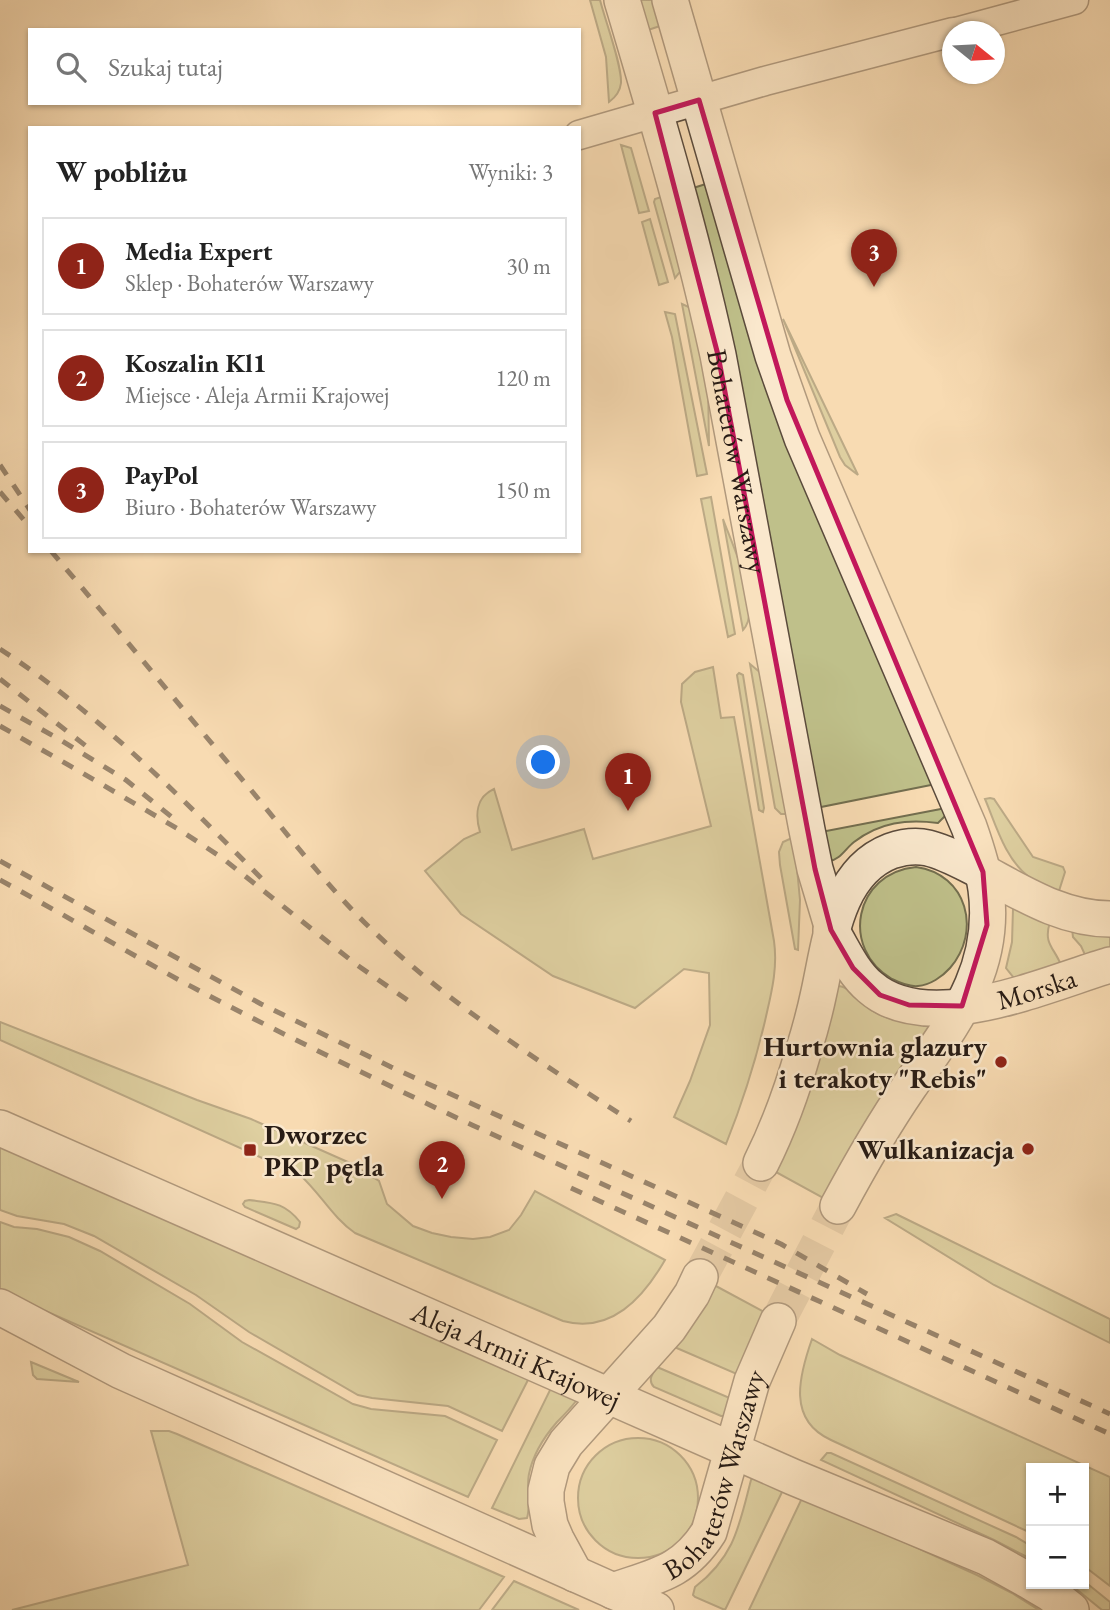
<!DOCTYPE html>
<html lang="pl">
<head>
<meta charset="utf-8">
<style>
	:root { --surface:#fff; --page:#f6f6f6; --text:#222; --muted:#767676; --line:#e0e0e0; --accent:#8f2418 }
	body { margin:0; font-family:"EB Garamond",serif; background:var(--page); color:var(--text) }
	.controls { position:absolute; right:21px; bottom:21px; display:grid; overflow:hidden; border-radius:0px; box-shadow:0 2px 5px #0004 }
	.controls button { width:63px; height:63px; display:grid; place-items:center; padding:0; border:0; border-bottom:2px solid var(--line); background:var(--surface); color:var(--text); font:35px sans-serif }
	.compass { position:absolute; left:942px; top:21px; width:63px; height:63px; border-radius:50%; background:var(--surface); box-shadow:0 2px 5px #0004; rotate:108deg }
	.you { position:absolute; left:544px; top:763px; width:24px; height:24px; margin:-18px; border:5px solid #fff; border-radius:50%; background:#1a73e8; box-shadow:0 0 0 10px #1a73e833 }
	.badge { display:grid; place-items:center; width:46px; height:46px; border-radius:50%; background:var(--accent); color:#fff; font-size:23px; font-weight:700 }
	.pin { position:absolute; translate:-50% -58px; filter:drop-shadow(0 2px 4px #0008) }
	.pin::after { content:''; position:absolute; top:37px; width:24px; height:21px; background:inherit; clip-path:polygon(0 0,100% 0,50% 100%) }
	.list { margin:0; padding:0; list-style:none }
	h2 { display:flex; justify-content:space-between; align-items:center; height:91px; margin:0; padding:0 28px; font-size:30px }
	h2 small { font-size:23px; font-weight:400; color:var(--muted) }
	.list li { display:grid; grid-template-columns:46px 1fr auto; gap:21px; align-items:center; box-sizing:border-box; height:98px; margin:0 14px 14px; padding:0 14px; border:2px solid var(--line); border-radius:0px }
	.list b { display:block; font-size:26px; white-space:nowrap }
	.list p { margin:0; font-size:23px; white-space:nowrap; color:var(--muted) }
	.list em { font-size:23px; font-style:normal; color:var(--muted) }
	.icon { flex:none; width:38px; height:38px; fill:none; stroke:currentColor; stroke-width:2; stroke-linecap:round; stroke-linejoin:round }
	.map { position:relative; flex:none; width:1110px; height:1610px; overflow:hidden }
	.search { position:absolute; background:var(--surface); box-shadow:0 2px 5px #0004; left:28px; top:28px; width:553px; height:77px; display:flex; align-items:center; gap:18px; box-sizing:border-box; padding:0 24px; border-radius:0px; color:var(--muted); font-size:26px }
	.panel { position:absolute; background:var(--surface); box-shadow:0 2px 5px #0004; left:28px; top:126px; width:553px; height:427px; border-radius:0px }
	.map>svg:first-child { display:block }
	.green { fill:#bfc08a; stroke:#736e4f; stroke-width:2 }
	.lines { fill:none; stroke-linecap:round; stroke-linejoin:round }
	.tertiary-tunnel { stroke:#ceb592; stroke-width:35; stroke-dasharray:35 18; stroke-linecap:butt }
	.minor-casing { stroke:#5b4b3c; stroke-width:31 }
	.tertiary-casing { stroke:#5b4b3c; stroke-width:38 }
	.minor { stroke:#fae8cd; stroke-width:28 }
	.tertiary { stroke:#fae8cd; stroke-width:35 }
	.rail { stroke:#271b14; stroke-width:5; stroke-dasharray:12 12; stroke-linecap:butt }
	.marked { fill:none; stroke:#c2185b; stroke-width:5; stroke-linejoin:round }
	.poi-dot { fill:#8f2418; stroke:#fae8cd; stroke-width:2.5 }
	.labels { text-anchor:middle; stroke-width:5; stroke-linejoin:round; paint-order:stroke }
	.street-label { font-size:28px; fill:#271b14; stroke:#fae8cd }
	.poi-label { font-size:28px; font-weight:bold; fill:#271b14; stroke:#fae8cd; text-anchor:end }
</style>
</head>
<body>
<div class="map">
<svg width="1110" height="1610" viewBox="0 0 1110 1610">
	<rect width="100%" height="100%" fill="#f8dbb2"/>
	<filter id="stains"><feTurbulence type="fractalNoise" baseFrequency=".00286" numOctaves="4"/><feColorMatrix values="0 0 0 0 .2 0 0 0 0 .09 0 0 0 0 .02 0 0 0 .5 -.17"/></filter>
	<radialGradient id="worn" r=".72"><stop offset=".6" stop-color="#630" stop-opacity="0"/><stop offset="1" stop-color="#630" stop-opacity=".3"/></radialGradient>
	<path class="green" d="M590,0H600C605,20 622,65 621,83C620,92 616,97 609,102L606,57Z
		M636,0H656L663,25L645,31Z
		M621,145L631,148L649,211L639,213Z
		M709,183L936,784L816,808L690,189Z
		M664,196L682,269L675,278L654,202L655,199Z
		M650,219L668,282L659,285L642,222Z
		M682,304L691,308L708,380L709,446Z
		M665,312L675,314L707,474L697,476L672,337Z
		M783,319L858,475L845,465L840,457Z
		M711,497L735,634L728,637L701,499Z
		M723,519C732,544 763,609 743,630Z
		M750,664L762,674L790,814H781L775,808Z
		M713,667L721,718L734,717L774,941C778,969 771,994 765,1021C755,1063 742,1104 726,1144L674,1117L690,1081L710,1025L709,973L684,969L635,1008L553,976L461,914L425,871L464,839L480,832C475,815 476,797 494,789L512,850L584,829L593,859L711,826L681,702L682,684L695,672Z
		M739,673L743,675L764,808L763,812L759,810L737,675Z
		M990,798L994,799L1033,857L1063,867L1065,872L1058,894C1048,889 1037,884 1029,877C1005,859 996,825 985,799Z
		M946,808L945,816L938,823C907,819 880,822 854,842C846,848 840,860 829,861L821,832Z
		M794,837L800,900L798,950L795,949L780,865L779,852L783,842Z
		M916,867C967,874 982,931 950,968C942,977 930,985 918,986C909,987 900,983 892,979C840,949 854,873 916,867Z
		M1014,907L1050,922C1043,944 1054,947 1061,965L1014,978L1006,968L1012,942L1013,909Z
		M1072,929L1110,933V950L1086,957L1081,946L1073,937Z
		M839,986C850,987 860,1003 871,1010C888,1021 907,1023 927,1025L930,1029L825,1199L774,1171L834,989Z
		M0,1022L197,1100L251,1119L350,1163L379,1181L387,1204L413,1226L432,1233L451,1237L473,1239L490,1237L509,1230L521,1215L535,1191L665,1260C643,1298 611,1334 563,1321L355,1233C333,1218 320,1193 300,1175L0,1040Z
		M0,1143L530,1376L502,1431L448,1406L372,1398L358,1395L249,1332L196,1295L94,1236L64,1224L17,1216L0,1210Z
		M249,1200C272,1203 284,1202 300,1222L299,1227L296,1229L245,1207L243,1204L245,1201Z
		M896,1214L1110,1319V1343L994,1285L885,1218Z
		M0,1222L14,1227L37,1229L69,1237L100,1251L190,1304L242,1342L353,1404L371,1409L445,1416L497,1440L468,1497L0,1291Z
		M714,1285L766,1313L739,1375L672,1346Z
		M812,1339L840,1355L1110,1477V1586L1084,1566V1468H1031V1533L831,1440C787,1420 799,1376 812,1339Z
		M31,1362L79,1382L37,1379L33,1375Z
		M657,1367L732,1399L724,1416H721L654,1387C647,1380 653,1373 657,1367Z
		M552,1386L574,1397L576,1401C570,1409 564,1415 557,1422C544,1437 533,1454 529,1474C526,1488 531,1506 527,1518L519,1519L492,1508Z
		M151,1431H169L177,1434L504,1577L479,1610H12L188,1565Z
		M578 1498a60 60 0 1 1 120 0a60 60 0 1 1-120 0Z
		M827,1453H831L1016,1537L1031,1546V1559L994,1540L821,1460Z
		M754,1477L784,1488L725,1610L695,1597L693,1595L695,1587C735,1556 739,1526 751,1480Z
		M803,1496L977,1575L1012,1593L1039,1610H749Z
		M514,1581L579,1610H492Z
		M1084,1581L1110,1602V1610H1102L1070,1584H1084Z"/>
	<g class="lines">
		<path class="tertiary-tunnel" d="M700,1277L761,1163
			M778,1321L838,1206"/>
		<g class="minor-casing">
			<path id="minor" d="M956,32L1074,0
				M579,135L765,81L953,32"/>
		</g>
		<g class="tertiary-casing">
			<g id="tertiary">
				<path id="s1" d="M622,0C657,118 692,235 718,355L807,830L815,869L832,926"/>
				<path d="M670,0L773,356L802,438L969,827C976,847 983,868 986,889C997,971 952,1024 909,1087C883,1125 860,1165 838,1206"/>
				<path id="s2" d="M831,930C843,949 852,972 870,987C928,1038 1046,984 1110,965"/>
				<path id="s3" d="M0,1128L793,1477L986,1557L1031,1582"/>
				<path d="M761,1163C779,1127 793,1088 804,1049C810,1030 815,1011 819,992C830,942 836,872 891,851C903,847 915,845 928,848C945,852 961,861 977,869C1019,891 1061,919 1110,919"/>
				<path d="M0,1307L121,1371L656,1610"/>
				<path d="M575,1574L556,1539L550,1525L546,1502V1490L552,1466L566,1443L669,1328L692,1294L700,1277"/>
				<path d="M1034,1584L1051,1594L1071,1610"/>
				<path id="s4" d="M613,1591C655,1576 683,1573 709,1532L752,1381L778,1321"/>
			</g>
		</g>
		<use href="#minor" class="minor"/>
		<use href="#tertiary" class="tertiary"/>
		<path class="rail" d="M0,465L30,510
			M0,492L30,527
			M51,551C118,630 184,711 251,790C288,835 324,882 365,923C444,1001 538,1061 631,1121
			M0,649C98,713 181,797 262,879
			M0,679L86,746
			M0,706L57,738L126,780L173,818
			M0,726L79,771L178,829L221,857L357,965L413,1004
			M0,861L261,1004L391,1067L781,1244L867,1294
			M0,880C61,913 120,948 181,981C277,1032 375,1079 472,1125L1110,1414
			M571,1188L1110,1434"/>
	</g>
	<path d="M0 0H1110V1610H0ZM699,100L787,400L983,872L987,925L962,1006L909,1005L880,995L853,968L831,930L815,869L718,355L655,113Z" fill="#f8dbb2" fill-opacity=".55" fill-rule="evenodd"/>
	<path class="marked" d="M699,100L787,400L983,872L987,925L962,1006L909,1005L880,995L853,968L831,930L815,869L718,355L655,113Z"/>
	<g class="poi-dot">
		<circle cx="1001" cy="1062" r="7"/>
		<circle cx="1028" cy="1149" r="7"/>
		<rect x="243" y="1143" width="14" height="14" rx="3.5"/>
	</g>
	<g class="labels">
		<g class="street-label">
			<text dy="10" stroke="none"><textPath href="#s1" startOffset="476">Bohaterów Warszawy</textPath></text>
			<text dy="10" stroke="none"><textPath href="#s2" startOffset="243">Morska</textPath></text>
			<text dy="10" stroke="none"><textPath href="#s3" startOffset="564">Aleja Armii Krajowej</textPath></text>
			<text dy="10" stroke="none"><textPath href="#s4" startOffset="170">Bohaterów Warszawy</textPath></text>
		</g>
		<g class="poi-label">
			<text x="987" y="1056">Hurtownia glazury<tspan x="987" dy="32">i terakoty "Rebis"</tspan></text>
			<text x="264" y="1144" text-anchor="start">Dworzec<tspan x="264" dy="32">PKP pętla</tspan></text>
			<text x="1014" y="1159">Wulkanizacja</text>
		</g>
	</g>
	<rect width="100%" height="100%" filter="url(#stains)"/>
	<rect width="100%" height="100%" fill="url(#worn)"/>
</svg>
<div class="controls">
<button>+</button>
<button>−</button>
</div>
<svg class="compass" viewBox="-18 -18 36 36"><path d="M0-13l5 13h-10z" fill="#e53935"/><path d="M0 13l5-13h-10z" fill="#767676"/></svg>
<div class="you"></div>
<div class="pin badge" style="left:628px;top:811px">1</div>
<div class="pin badge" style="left:442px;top:1199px">2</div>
<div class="pin badge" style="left:874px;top:287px">3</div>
<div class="search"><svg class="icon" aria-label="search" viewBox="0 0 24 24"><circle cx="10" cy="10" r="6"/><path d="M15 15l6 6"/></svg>Szukaj tutaj</div>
<section class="panel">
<h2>W pobliżu<small>Wyniki: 3</small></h2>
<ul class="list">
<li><span class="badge">1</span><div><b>Media Expert</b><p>Sklep · Bohaterów Warszawy</p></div><em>30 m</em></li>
<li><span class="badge">2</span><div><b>Koszalin Kl1</b><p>Miejsce · Aleja Armii Krajowej</p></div><em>120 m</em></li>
<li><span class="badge">3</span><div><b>PayPol</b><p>Biuro · Bohaterów Warszawy</p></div><em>150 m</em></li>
</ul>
</section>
</div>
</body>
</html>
